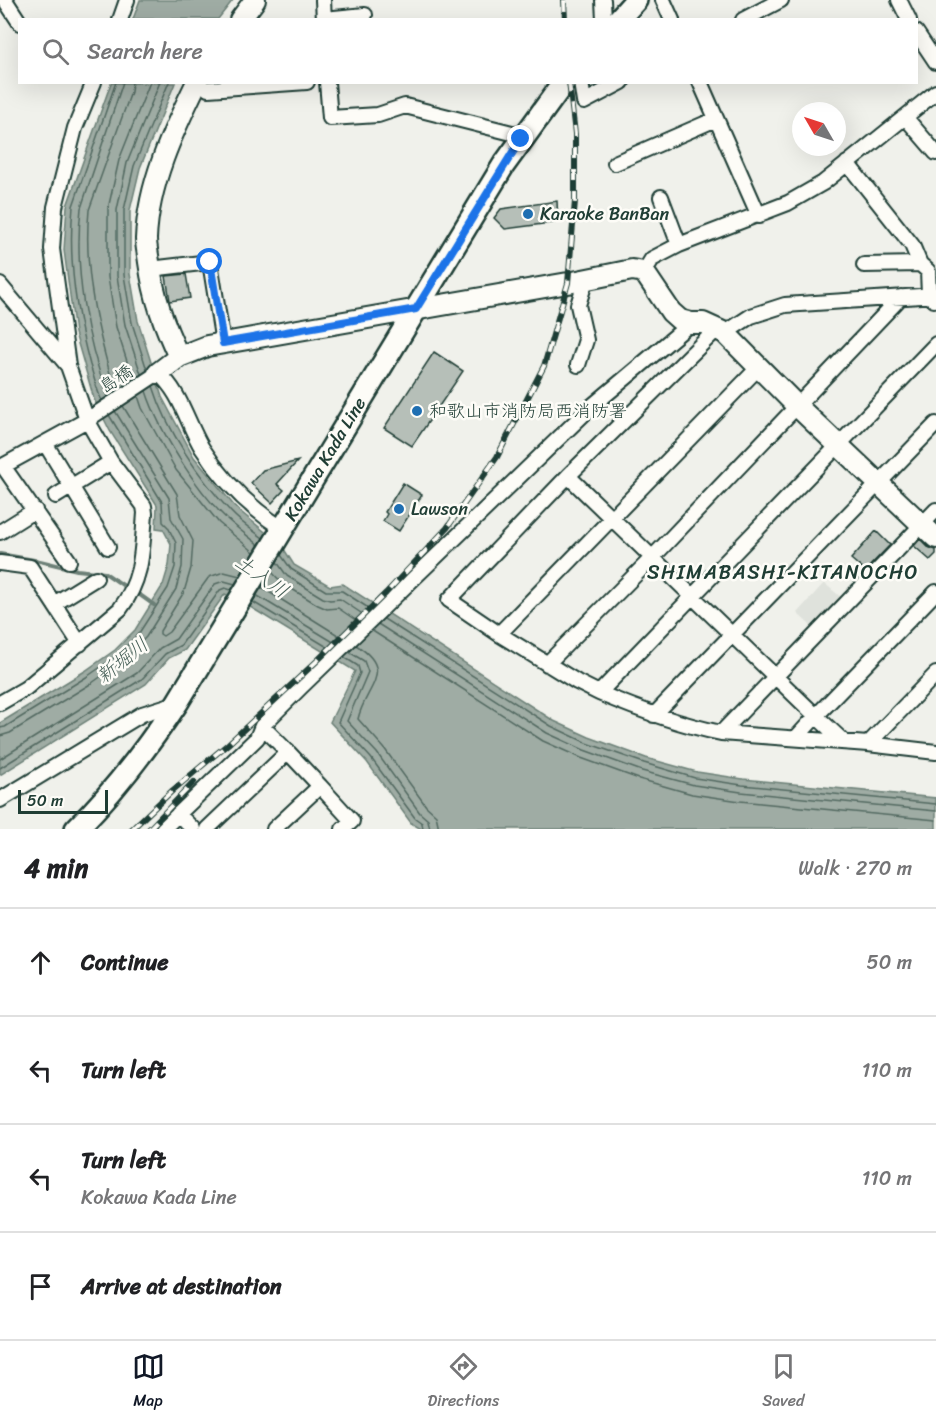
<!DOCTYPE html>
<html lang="en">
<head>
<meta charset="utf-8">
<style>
	:root { --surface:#fff; --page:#f2f2f2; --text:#202124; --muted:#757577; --line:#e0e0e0; --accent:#111827 }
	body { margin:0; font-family:Sriracha,"Klee One",sans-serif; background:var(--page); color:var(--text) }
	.compass { position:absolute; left:792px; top:102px; width:54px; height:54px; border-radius:50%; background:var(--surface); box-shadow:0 6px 24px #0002; rotate:309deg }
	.scale { position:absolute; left:18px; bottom:15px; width:90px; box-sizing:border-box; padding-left:6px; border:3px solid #1f3d34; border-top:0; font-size:16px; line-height:21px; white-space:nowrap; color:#1f3d34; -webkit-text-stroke:4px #fdfcf7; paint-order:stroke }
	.stop { position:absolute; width:18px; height:18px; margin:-14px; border:4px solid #1a73e8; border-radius:50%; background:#fff }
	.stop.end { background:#1a73e8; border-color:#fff; box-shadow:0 2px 6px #0008 }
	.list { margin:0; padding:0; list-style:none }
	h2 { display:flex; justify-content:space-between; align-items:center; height:78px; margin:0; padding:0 24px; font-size:26px }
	h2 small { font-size:20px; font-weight:400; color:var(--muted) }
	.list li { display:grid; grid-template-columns:39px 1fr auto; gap:18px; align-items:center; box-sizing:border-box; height:108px; padding:0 24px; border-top:2px solid var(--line) }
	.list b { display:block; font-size:22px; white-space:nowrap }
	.list p { margin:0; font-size:20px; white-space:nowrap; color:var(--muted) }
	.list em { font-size:20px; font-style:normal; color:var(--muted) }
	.icon { flex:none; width:33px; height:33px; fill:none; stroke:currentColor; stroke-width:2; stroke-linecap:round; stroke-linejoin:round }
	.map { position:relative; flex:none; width:936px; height:829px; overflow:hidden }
	.search { position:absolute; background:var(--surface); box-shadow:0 6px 24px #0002; left:18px; right:18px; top:18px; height:66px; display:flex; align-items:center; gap:15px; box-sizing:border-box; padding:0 21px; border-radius:0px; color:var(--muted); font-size:22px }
	.sheet { height:510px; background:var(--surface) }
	nav { display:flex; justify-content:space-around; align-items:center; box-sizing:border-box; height:84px; border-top:2px solid var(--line); background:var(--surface); font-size:16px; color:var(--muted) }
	nav a { display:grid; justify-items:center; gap:3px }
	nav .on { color:var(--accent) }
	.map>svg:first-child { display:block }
	.built { fill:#dfe2dc }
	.water { fill:#9faca4; stroke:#6c8077; stroke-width:1.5 }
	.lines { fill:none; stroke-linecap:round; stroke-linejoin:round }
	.shore { stroke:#526961; stroke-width:1.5 }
	.stream { stroke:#6c8077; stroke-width:4 }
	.building { fill:#b6bfb8; stroke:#1f3d34; stroke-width:1.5 }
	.street-casing { stroke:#1f3d34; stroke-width:18 }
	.secondary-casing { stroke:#1f3d34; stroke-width:24 }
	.primary-casing { stroke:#1f3d34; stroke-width:26 }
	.street { stroke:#fdfcf7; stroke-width:14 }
	.secondary { stroke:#fdfcf7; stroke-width:20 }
	.primary { stroke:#fdfcf7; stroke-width:21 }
	.rail-casing { stroke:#1f3d34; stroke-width:6 }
	.rail { stroke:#fdfcf7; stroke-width:4; stroke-dasharray:11; stroke-linecap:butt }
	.route { stroke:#1a73e8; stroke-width:8 }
	.poi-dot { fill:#1f6fb2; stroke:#fdfcf7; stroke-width:2 }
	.labels { text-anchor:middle; stroke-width:5; stroke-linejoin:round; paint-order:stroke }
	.poi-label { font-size:18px; fill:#1f3d34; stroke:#fdfcf7; text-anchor:start }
	.street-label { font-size:18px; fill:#1f3d34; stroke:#fdfcf7 }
	.neighbourhood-label { font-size:20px; letter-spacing:1.5px; fill:#1f3d34; stroke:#fdfcf7 }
	.water-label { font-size:20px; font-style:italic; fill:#455e56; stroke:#fdfcf7 }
</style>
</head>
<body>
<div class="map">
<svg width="936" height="829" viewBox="0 0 936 829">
	<rect width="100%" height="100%" fill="#f0f1eb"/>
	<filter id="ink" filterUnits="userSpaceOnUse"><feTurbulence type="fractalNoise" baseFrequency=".0167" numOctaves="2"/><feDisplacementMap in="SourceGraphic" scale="12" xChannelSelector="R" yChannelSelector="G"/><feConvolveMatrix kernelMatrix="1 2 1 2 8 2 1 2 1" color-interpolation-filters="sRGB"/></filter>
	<g filter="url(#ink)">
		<path class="built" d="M824,583L842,598L811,626L797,613Z"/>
		<path class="water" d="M140,0H233L218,19H133Z
			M111,83H175L140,168L130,210V274L138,321L162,397L194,457L236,508L282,546L294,565L330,586L343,584L554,721L589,737L646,758L697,772L743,779L936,798V829H421L411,823L367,762L330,722L355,671L247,605L225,594L185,650L169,658L146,684L0,775V723L85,671L115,650L135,630L163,585L169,565L171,544L163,529L156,528L157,505L110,431L94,399L75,333L64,250L67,206Z"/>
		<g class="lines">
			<path class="shore" d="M147,370L132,323L124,275V210L134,166L169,82
				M141,374L125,325L117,276V210L127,163L160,82
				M133,380L116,327L108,277V209L119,160L150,82
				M153,386C167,431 199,478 231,512C240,522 252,530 263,538
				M115,391C98,333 83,271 89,210L131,92L132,82
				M146,391C159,431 196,490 227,519C237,528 248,536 259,545
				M108,396C86,340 74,268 81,208L123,82
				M138,396L142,408L176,470L219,523L254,552
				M102,401C96,389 94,376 90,365C76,314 68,259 73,206L116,82
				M123,406L177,494L180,515L193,541L191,568L184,592L160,631V634L163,636L169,632L209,577L224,572L240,576
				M281,555L291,569L326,591H342L370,609
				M277,562L287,576L323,598L330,600L340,599L364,615
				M271,571L282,583L318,605L327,609L338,608L357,621
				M261,587L341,637
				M256,595L335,643
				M253,602L329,648
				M384,619L551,726L587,743L644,763L695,778L742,785L936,804
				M378,624L547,733L584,750L642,771L694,785L741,792L936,811
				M371,630L543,741L581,758L639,779L692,794L740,801L936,820
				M356,645C397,671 365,687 358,719L384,748L426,806L436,815L439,829
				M349,652L364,661L368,672L347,721L377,753L420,813L428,820L430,829
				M344,657L358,666L360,673L338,722L371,758L415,818L422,823L423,829
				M0,728L5,727L88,676L118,655L139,633L168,588L175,567L176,543L168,527L163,522L162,502L109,415
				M0,736L10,733L92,683L124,660L146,637L176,589L182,567L183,539L171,518L169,498L115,411
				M0,759L137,673L160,648L176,639L215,584L224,581L235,584
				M0,768L142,679L165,654L181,645L220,590L225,588L231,590"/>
			<path class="stream" d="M0,554L40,561L77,570L105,573L124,586
				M140,595L154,605"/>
		</g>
		<path class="building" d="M557,201L558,222L505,229L494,218L501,209Z
			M186,274L190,298L170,301L166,276Z
			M434,352L463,371L412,446L384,428Z
			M298,461L277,484L284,490L272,503L251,483L263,470Z
			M403,483L422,495L399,531L383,521L387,514L385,512Z
			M876,531L890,545L865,571L851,559Z
			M920,539L928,547L936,550V554L930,560L914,546Z"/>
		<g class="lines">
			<g class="street-casing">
				<path id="street" d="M5,0L20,23
					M323,0L324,20
					M603,0L604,20
					M663,0L672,20
					M899,0L909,20
					M324,19L365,15
					M120,20L127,0
					M743,20L781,0
					M916,32L936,62
					M327,82L330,118L378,115L405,106L512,133L521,139
					M581,82L584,102L622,82
					M700,82L759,216
					M208,89L307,82
					M905,117L936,153
					M615,163L716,119
					M847,163L912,245L920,264
					M661,197L679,245
					M864,265L920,264L928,271L929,295L934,300
					M150,269L210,262L223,343
					M644,272L652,259L679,245L788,203L823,183L936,92
					M0,285L68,366L87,420L111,462L144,506L145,513C142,550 143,579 120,609L26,688L0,703
					M718,328L568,476L816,716L936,592
					M725,333L751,316L785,305L936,295
					M578,365L586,340L578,305L586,279
					M68,366L52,249L55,207L75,128L94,82
					M45,443L108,547
					M568,476L449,600L499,634L759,367
					M56,496L111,462
					M0,532L35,510
					M69,561L3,466L87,420L158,373C181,392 187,423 202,448C223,481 250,508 283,529
					M0,563L30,567L80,644
					M54,604L96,578
					M499,634L577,682L599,693L936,344
					M547,664L652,558L901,297
					M599,693C639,710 678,724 721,733L936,510
					M654,715L936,424
					M721,733L868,744L936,752
					M796,738L816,716L844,742
					M868,744L936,674
					M320,786L352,821L343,829
					M0,800L142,714L177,703
					M178,814L193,829
					M163,829L257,738L262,726L301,687L591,407L691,323
					M207,829L288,752L262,726
					M274,829L320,786L288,752"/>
			</g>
			<g class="secondary-casing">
				<path id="secondary" d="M240,20L255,0
					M179,357C164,325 154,298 149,262C148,254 146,246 146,239C148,184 173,131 197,82
					M158,373L179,357L207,346L568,283L632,270L644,272L671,312L680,320L691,323H703L725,333L797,406L936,538"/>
			</g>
			<g class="primary-casing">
				<path id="primary" d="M618,20L636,0
					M76,829C115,791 147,748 177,703L503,166L564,82"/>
			</g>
			<use href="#street" class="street"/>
			<use href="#secondary" class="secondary"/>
			<use href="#primary" class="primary"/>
			<g class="rail-casing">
				<path id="rail" d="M564,0L565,20
					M132,829L173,790L228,744L318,660L386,593L447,528L497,457L544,366L568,283L575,201V134L569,82
					M149,829L194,782"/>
			</g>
			<use href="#rail" class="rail"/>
		</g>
	</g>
	<g class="lines" filter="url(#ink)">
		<path class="route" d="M210,262L223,343L416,309L521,139"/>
	</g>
	<g class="poi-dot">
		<circle cx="528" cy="214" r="6"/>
		<circle cx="417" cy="411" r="6"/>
		<circle cx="399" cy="509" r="6"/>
	</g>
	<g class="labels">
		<g class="poi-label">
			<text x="540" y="220">Karaoke BanBan</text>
			<text x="429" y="417">和歌山市消防局西消防署</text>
			<text x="411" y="515">Lawson</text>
		</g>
		<g class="street-label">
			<text transform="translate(116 379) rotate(-33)" y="6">島橋</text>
			<text transform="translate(325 459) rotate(-59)" y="6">Kokawa Kada Line</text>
		</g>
		<g class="neighbourhood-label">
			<text x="783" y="579">SHIMABASHI-KITANOCHO</text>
		</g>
		<g class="water-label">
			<text transform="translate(262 576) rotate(35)" y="7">土入川</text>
			<text transform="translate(122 660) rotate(-39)" y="7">新堀川</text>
		</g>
	</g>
</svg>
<svg class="compass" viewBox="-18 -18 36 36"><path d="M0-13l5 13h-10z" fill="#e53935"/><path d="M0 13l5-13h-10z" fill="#757577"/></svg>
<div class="scale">50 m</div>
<div class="stop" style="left:210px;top:262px"></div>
<div class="stop end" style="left:521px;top:139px"></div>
<div class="search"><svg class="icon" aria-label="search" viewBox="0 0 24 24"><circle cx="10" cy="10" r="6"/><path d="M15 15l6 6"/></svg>Search here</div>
</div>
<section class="sheet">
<h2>4 min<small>Walk · 270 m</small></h2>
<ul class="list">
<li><svg class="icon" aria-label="ahead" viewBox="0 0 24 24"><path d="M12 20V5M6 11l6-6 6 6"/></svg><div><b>Continue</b></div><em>50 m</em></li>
<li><svg class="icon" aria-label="left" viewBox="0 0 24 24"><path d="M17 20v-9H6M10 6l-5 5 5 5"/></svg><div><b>Turn left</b></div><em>110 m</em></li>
<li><svg class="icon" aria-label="left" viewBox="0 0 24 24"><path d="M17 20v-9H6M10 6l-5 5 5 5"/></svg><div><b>Turn left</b><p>Kokawa Kada Line</p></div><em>110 m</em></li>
<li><svg class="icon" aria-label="arrive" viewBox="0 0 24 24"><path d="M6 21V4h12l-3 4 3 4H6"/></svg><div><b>Arrive at destination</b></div></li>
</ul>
</section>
<nav>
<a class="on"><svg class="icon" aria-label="map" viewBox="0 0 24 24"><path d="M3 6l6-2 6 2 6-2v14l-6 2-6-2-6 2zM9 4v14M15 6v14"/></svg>Map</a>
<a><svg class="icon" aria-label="directions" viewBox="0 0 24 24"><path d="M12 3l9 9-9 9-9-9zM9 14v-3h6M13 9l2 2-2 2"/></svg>Directions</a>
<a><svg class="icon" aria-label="saved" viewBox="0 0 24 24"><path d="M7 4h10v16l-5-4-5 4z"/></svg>Saved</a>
</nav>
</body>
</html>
